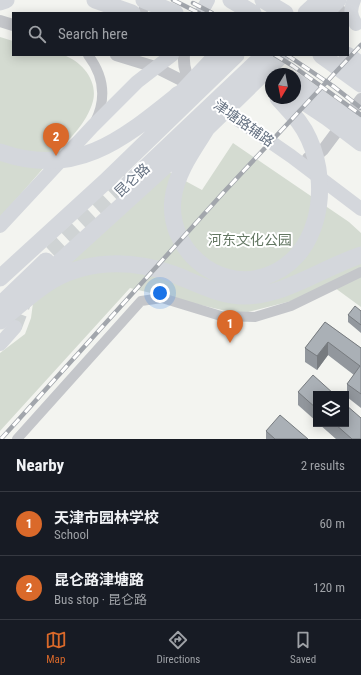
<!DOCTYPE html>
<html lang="en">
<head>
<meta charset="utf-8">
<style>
	:root { --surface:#171b24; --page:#242831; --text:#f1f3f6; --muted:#9ea1a6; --line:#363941; --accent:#da692a }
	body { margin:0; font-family:"Roboto Condensed","Noto Sans SC",sans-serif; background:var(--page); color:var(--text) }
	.controls { position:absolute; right:12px; bottom:12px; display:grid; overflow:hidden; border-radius:0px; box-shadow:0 2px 10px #0003 }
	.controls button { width:36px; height:36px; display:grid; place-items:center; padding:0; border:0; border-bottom:1px solid var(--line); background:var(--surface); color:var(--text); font:20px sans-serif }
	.compass { position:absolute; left:265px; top:68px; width:36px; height:36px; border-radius:50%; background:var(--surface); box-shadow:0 2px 10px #0003; rotate:190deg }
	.you { position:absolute; left:160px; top:293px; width:14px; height:14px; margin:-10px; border:3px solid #fff; border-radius:50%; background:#1a73e8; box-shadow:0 0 0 6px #1a73e833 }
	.badge { display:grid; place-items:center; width:26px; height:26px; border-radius:50%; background:var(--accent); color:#fff; font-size:13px; font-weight:700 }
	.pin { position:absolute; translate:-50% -33px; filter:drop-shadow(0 1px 2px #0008) }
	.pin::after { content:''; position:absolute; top:21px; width:14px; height:12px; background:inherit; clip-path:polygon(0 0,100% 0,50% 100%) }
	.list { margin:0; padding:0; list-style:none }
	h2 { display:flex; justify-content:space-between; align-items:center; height:52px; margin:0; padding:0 16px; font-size:17px }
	h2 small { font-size:13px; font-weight:400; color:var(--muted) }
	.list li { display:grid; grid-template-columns:26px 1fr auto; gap:12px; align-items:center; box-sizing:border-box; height:64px; padding:0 16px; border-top:1px solid var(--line) }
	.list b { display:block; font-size:15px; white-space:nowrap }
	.list p { margin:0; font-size:13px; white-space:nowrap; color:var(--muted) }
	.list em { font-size:13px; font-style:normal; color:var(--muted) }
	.icon { flex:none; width:22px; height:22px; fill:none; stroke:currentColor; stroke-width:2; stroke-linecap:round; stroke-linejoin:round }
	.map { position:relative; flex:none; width:361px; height:439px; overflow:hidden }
	.search { position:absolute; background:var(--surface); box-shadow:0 2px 10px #0003; left:12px; right:12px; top:12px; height:44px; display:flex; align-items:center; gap:10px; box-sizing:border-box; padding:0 14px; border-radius:0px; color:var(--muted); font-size:15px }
	.sheet { height:180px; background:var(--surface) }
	nav { display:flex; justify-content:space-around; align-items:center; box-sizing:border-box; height:56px; border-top:1px solid var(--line); background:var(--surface); font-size:11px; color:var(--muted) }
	nav a { display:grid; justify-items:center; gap:2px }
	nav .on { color:var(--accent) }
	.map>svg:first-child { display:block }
	.green { fill:#d4dbd1 }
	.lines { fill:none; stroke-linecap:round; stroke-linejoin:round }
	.secondary-tunnel { stroke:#cfd3d4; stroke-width:14; stroke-dasharray:14 7; stroke-linecap:butt }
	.minor { stroke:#c4c6ca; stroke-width:10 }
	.tertiary { stroke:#c4c6ca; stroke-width:12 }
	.secondary { stroke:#d4d7dc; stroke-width:14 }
	.trunk { stroke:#d4d7dc; stroke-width:17 }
	.rail-casing { stroke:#a2a6ac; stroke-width:4.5 }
	.rail { stroke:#fff; stroke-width:3; stroke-dasharray:9; stroke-linecap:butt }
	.wall { fill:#92979d }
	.shaded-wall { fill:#777b7f }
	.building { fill:#aab0b6; stroke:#777b7f }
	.labels { text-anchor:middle; stroke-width:4; stroke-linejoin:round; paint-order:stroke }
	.street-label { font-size:14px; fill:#647080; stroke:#fff }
	.park-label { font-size:14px; fill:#647763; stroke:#fff }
</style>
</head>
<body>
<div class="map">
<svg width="361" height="439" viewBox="0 0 361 439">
	<rect width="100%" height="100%" fill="#f3f4f0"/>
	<path class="green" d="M0,37L13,41V55H63C82,61 98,81 93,101C87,124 67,141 52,158C35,178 17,198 0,218Z
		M233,143L349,222L361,233V307L331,285L303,298L248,312H230L130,288L0,431V353L25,334L31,318L33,303L68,263L167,171L202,190Z"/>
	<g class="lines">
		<path class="secondary-tunnel" d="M40,270L49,254L130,178
			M15,327L26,298"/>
		<path class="minor" d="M142,13L147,0
			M88,55C104,76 107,98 95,122
			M17,439L141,301L162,298L221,316L255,317L291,306L361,272"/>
		<path class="tertiary" d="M328,1L343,13
			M0,21L13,25
			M116,55L155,67L193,86
			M184,55C183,67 186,76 193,86
			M308,158L317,155L323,150L361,99"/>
		<path class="secondary" d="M354,0C350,9 350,16 356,24
			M201,13L208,0
			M217,105L291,156L361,209
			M0,226L93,126L137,82L172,55
			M0,344L15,327"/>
		<path class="trunk" d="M95,0L132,13
			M144,0L175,13
			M231,0L253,13
			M263,0L285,13
			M0,2L6,0
			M306,13L320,0
			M325,13L338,0
			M321,55L361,84
			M347,55L361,65
			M295,81L361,128
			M295,96L328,118L361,143
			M172,103L217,55
			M207,128C193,150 176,173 173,199C167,247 215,291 263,277C320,260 331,187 309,139C301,121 290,112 278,98
			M0,152C76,179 123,139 179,94
			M124,188L264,55
			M0,278L105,182L236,55
			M41,279L207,128L282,55
			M0,305L46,261
			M0,321C15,309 29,296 45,285C83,259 131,259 173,274C196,283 219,296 245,296C287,295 322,268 361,255"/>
		<g class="rail-casing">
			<path id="rail" d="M173,0L199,13
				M193,3L212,13
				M275,55L293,66L361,115
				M287,55L333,86L361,108
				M1,439L223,193L361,45"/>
		</g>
		<use href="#rail" class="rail"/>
	</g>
	<path class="wall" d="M361,311V333L348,322V315Z
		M325,322L361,348V408L347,397V384L354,375L328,355L317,370L305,362V348Z
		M298,392L316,394V421L298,405Z
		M319,424H346L361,439H336Z
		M266,431L308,439H266Z"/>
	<path class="shaded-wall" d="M328,342V355L317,370V356Z"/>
	<path class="building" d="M355,306L361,311V325L348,315Z
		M325,322L361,348V394L347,384L360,366L328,342L317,356L305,348Z
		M313,375L334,394H316V408L298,392Z
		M346,405L361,418V439H352L335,424H346Z
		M280,415L308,439H275L266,431Z"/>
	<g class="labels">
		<g class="street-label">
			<text transform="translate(244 123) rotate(35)" y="5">津塘路辅路</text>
			<text transform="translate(132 180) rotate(-43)" y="5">昆仑路</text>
		</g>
		<g class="park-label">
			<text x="250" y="245">河东文化公园</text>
		</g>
	</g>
</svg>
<div class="controls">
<button><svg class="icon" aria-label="layers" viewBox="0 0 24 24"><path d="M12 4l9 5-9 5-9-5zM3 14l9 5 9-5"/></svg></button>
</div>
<svg class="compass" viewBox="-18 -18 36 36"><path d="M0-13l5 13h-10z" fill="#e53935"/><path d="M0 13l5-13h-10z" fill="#9ea1a6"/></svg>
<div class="you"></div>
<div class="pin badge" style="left:230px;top:343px">1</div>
<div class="pin badge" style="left:56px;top:156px">2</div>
<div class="search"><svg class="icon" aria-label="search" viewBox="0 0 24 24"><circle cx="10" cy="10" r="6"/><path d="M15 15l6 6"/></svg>Search here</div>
</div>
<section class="sheet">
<h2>Nearby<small>2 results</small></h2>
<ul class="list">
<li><span class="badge">1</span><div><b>天津市园林学校</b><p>School</p></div><em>60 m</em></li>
<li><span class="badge">2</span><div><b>昆仑路津塘路</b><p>Bus stop · 昆仑路</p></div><em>120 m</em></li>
</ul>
</section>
<nav>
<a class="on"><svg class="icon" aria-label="map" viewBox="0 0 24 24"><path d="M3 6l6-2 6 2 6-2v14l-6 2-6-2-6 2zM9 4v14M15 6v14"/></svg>Map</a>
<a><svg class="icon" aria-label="directions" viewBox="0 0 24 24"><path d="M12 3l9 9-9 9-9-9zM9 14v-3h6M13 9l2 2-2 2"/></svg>Directions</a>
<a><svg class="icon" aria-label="saved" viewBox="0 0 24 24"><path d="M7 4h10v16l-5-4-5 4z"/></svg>Saved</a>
</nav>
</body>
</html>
